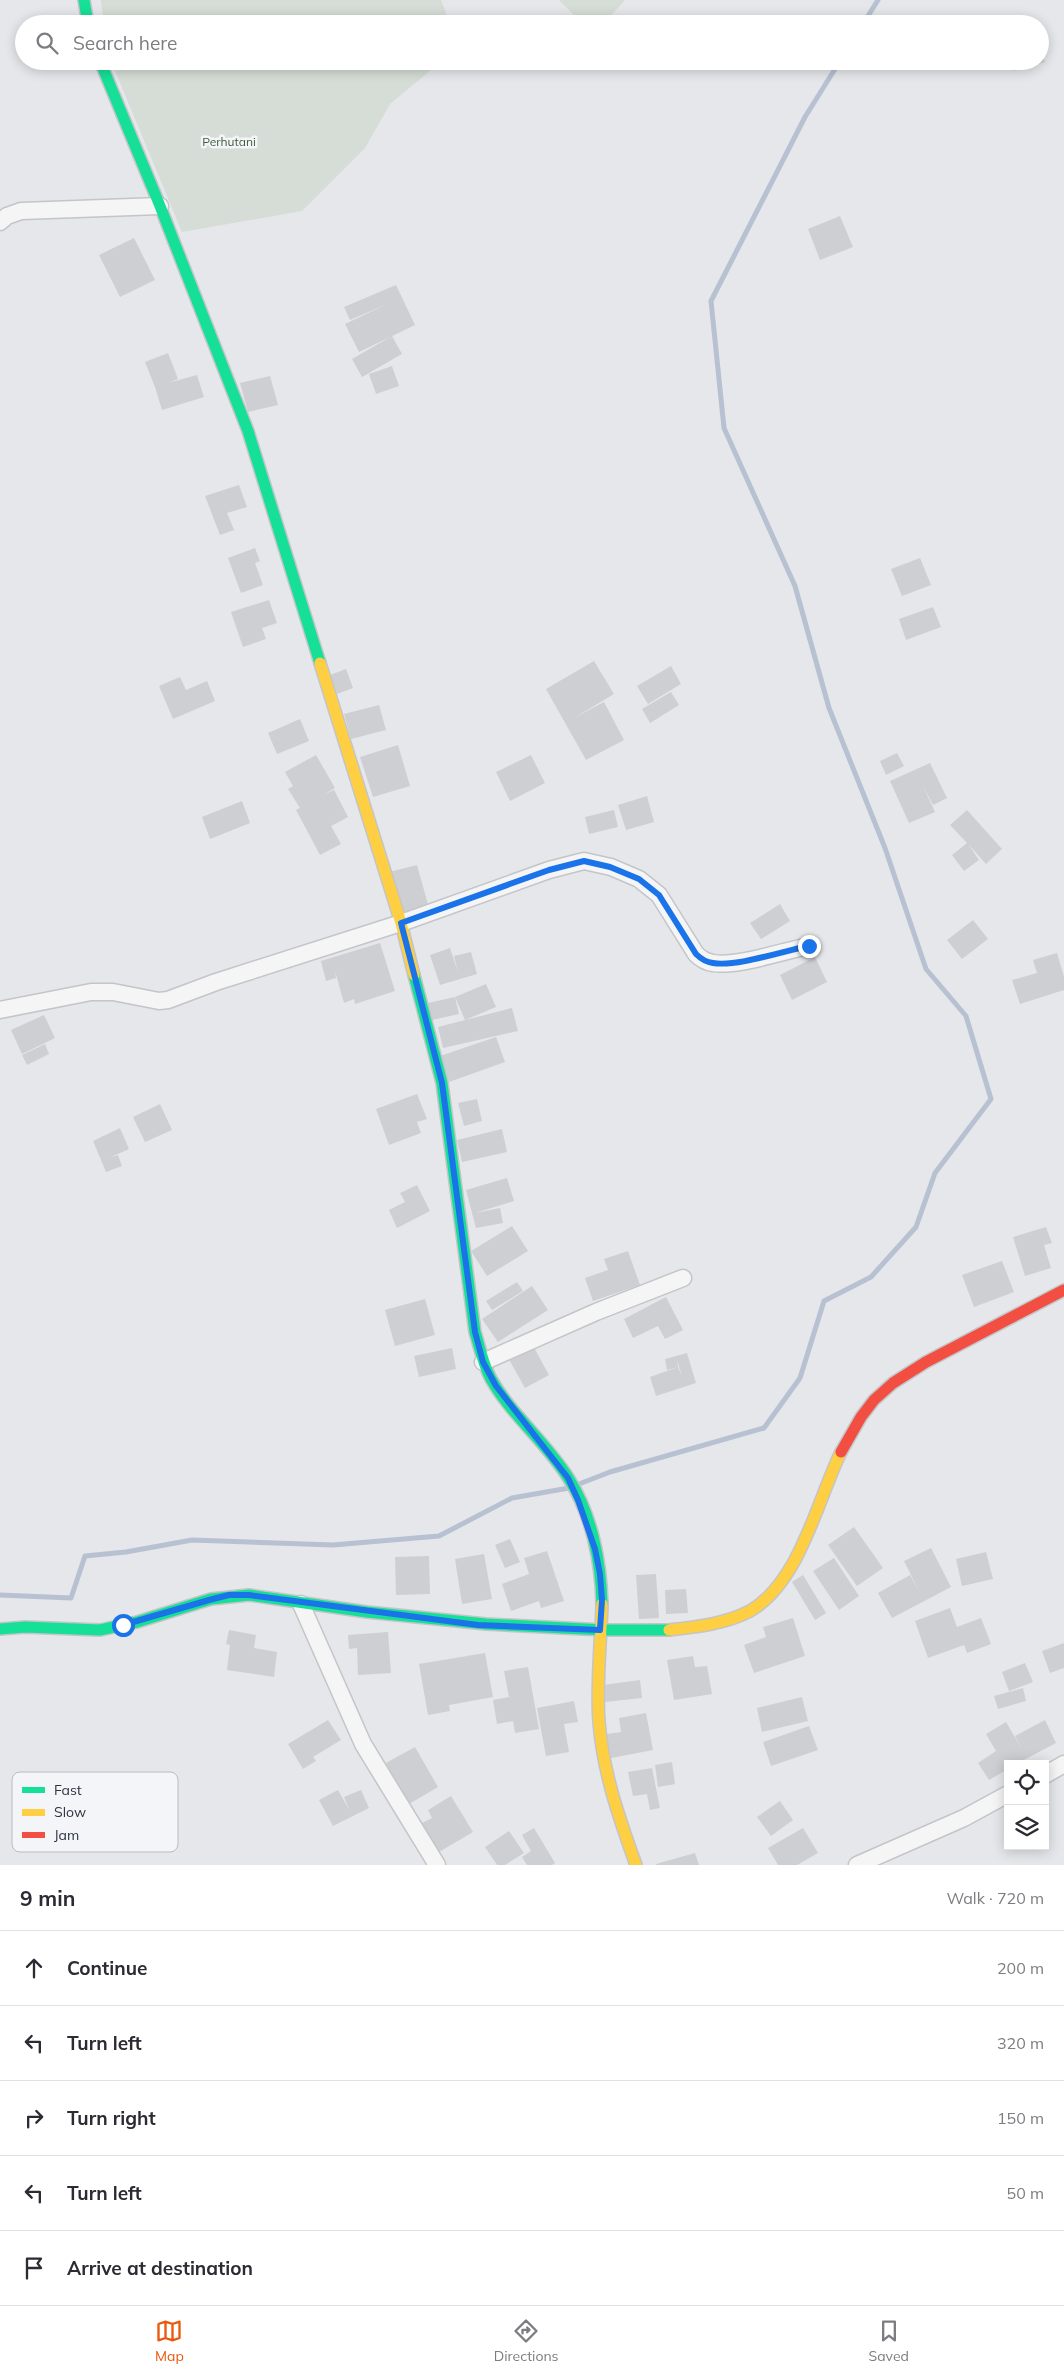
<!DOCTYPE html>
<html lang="en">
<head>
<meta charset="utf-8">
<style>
	:root { --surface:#fff; --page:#f7f7f7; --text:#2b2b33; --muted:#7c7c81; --line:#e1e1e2; --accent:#ea580c }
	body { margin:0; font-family:Mulish,sans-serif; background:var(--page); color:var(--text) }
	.controls { position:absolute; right:15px; bottom:15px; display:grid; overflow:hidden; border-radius:0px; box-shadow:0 2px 12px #0003 }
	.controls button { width:45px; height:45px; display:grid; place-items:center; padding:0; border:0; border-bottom:1px solid var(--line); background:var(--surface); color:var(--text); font:25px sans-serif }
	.stop { position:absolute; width:15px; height:15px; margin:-11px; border:4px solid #1a73e8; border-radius:50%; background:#fff }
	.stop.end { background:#1a73e8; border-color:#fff; box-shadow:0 1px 5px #0008 }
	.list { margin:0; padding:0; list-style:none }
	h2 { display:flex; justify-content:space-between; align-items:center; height:65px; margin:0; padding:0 20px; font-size:21px }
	h2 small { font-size:16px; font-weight:400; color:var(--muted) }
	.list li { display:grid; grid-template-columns:32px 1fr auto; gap:15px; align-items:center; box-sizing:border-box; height:75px; padding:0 20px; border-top:1px solid var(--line) }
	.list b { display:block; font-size:19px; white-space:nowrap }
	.list em { font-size:16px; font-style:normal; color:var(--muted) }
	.icon { flex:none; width:28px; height:28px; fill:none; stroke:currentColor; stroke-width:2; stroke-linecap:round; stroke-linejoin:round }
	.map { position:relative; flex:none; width:1064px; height:1865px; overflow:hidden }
	.search { position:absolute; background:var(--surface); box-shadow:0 2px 12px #0003; left:15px; right:15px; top:15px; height:55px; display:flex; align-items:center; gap:12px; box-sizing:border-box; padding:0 18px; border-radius:28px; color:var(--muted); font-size:19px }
	.sheet { height:440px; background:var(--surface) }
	nav { display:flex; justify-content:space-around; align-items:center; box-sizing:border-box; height:70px; border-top:1px solid var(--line); background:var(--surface); font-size:14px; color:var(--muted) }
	nav a { display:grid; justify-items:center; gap:2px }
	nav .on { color:var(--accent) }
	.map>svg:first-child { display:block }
	.green { fill:#d5ddd6 }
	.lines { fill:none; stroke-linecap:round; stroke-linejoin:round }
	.stream { stroke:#b7c1d2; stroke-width:5 }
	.building { fill:#cecfd2 }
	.street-casing { stroke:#c3c5c8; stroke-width:19 }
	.fast-casing { stroke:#c3c5c8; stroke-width:14 }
	.slow-casing { stroke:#c3c5c8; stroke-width:14 }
	.jam-casing { stroke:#c3c5c8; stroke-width:14 }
	.street { stroke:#f5f5f6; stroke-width:16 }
	.fast { stroke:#16e098; stroke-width:11 }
	.slow { stroke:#ffcf43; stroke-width:11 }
	.jam { stroke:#f24e42; stroke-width:11 }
	.route { stroke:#1a73e8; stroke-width:6 }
	.labels { text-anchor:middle; stroke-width:5; stroke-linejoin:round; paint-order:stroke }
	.park-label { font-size:12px; fill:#3f5c3c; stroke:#f4f5f8 }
	.key { fill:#f4f5f8; stroke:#b8bbc1; stroke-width:1 }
	.key-label { font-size:14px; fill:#2d3342 }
</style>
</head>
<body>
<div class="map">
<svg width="1064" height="1865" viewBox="0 0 1064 1865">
	<rect width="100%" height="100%" fill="#e5e7ea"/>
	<path class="green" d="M101,0H441L450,24H104Z
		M559,0H625L603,24H583Z
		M111,61H442L390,104L365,148L302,211L182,232Z"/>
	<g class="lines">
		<path class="stream" d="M863,24L878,0
			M579,1484L610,1472L764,1428L800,1378L824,1301L871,1277L916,1227L935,1173L991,1099L966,1016L926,969L885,848L829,708L795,586L724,428L711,301L805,117L840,61
			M0,1595L71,1598L85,1556L126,1552L192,1540L333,1545L439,1536L512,1498L569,1488"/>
	</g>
	<path class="building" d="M1040,51L1045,62L1013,71L1010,61H1040Z
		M840,216L853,247L820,260L808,229Z
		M134,238L155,280L120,297L99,255Z
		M396,285L415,325L359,352L345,324L387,304L350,320L344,307Z
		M392,336L402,354L362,377L352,359Z
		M168,353L178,379L168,383L197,375L204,397L162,410L155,387L145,362Z
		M392,366L399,386L376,394L369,374Z
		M270,376L278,405L248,412L240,383Z
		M239,485L247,507L227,513L234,530L220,535L205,496Z
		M255,548L260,561L255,563L263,585L241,593L228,558Z
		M920,558L931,585L902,596L891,569Z
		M269,600L277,623L262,628L266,639L243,647L231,612Z
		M933,607L941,627L906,640L899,619Z
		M594,661L614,694L574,718L604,702L624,740L586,760L546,689Z
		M671,666L681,684L648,704L637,686Z
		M346,669L353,688L337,694L330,675Z
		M180,677L186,690L207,681L215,701L173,719L159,686Z
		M671,692L679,705L650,723L642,709Z
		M379,705L386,730L351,739L344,714Z
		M300,719L309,741L277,754L268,733Z
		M398,745L410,786L373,797L360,757Z
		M897,753L904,766L886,775L880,761Z
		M316,755L335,788L325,794L334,790L348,817L331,826L341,844L320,855L296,810L300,808L288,789L293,786L285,772Z
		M531,755L545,783L510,801L496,772Z
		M930,763L947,798L933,805L923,786L935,812L909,823L890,781Z
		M647,796L654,822L626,830L618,805Z
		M242,801L250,823L210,839L202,817Z
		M614,810L618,827L589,834L585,817Z
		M967,810L1002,849L986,864L969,845L979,860L964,871L952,855L967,843L950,825Z
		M417,865L429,908L401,915L389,872Z
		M780,904L790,921L761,939L750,923Z
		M973,920L988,939L962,959L947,940Z
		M380,943L395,991L355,1004L354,999L344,1003L335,971L336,978L326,981L321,961Z
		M450,948L458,972L454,956L471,952L477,974L440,985L430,955Z
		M1057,953L1064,977V990L1020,1004L1012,980L1037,973L1033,960Z
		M815,957L827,982L792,1000L780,975Z
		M486,984L496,1007L465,1020L455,997L459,1014L432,1020L428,1003L455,997Z
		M512,1008L518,1031L443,1048L438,1027Z
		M44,1015L55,1038L22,1054L11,1030Z
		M496,1037L505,1062L449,1082L440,1056Z
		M45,1044L49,1054L27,1065L22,1055Z
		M417,1094L427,1119L417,1122L421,1133L389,1145L376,1109Z
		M477,1099L482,1121L464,1126L458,1103Z
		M160,1104L172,1130L145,1142L133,1117Z
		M120,1128L129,1149L109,1158L118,1155L122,1166L106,1172L93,1141Z
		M502,1129L507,1152L462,1162L457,1140Z
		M507,1178L514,1201L475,1213L500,1208L503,1223L476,1228L466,1190Z
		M417,1185L430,1211L397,1228L389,1210L405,1202L400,1193Z
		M512,1226L528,1251L487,1276L471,1251Z
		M1046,1227L1052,1243L1044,1245L1051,1268L1025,1276L1013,1237Z
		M628,1251L640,1285L593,1301L585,1278L608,1270L604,1259Z
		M1002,1261L1014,1292L974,1307L962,1275Z
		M517,1282L523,1291L492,1310L486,1301Z
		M532,1286L548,1310L498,1342L482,1319Z
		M666,1297L683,1330L665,1339L658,1326L633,1338L624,1319Z
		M425,1299L435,1335L395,1346L385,1310Z
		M531,1342L549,1375L525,1388L507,1356Z
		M452,1348L456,1369L419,1377L414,1356Z
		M687,1353L696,1383L656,1396L650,1377L678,1367L682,1376L677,1360L678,1367L667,1370L665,1359Z
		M854,1527L883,1568L857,1586L828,1545Z
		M510,1539L520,1562L505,1568L495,1545Z
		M931,1548L951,1587L892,1618L878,1593L910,1575L920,1593L904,1561Z
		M547,1551L564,1601L541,1608L539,1601L511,1611L502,1584L529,1574L524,1558Z
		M986,1552L993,1579L962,1586L956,1559Z
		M484,1554L492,1599L462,1604L455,1559Z
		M429,1556L430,1594L396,1595L395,1557Z
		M834,1558L859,1596L839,1610L813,1571Z
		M656,1574L659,1618L639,1619L636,1575Z
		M803,1575L826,1613L815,1620L792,1582Z
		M686,1589L688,1613L666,1614L665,1590Z
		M950,1608L957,1627L981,1618L991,1644L967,1653L964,1645L928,1658L915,1621Z
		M793,1618L805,1656L754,1673L744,1645L766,1637L763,1627Z
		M229,1630L256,1635L254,1648L277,1652L274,1677L227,1670L230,1645L226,1644Z
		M388,1632L391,1673L358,1675L357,1648L349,1649L348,1635Z
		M1064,1643V1668L1050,1673L1042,1651Z
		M485,1653L493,1697L449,1705L450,1711L428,1715L419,1664Z
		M693,1656L695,1667L707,1666L712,1694L674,1700L667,1660Z
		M1025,1663L1033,1682L1009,1691L1002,1672Z
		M528,1667L539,1729L515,1733L513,1721L497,1724L493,1700L509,1697L504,1671Z
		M640,1680L642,1698L605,1702L603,1685Z
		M1023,1688L1026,1701L998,1709L994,1696Z
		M802,1697L808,1721L762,1732L757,1708Z
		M574,1701L578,1722L564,1724L569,1752L546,1756L537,1708Z
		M646,1713L653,1750L611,1758L606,1734L621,1732L619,1718Z
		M328,1720L341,1740L313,1757L316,1761L303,1769L288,1744Z
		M1045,1720L1056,1743L1016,1764H1008V1769L989,1780L978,1763L996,1751L986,1734L1006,1722L1023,1751L1015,1736Z
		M809,1726L818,1750L771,1766L763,1742Z
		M415,1747L438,1787L409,1804L386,1763Z
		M672,1762L675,1784L658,1787L655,1765Z
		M652,1768L660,1808L650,1810L647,1794L633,1796L628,1772Z
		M338,1790L350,1811L344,1797L361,1790L369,1808L333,1826L319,1800Z
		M451,1796L473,1832L439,1852L422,1823L432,1818L428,1810Z
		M780,1801L793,1820L771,1836L757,1817Z
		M534,1828L555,1863L552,1865H527L522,1857L531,1851L522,1835Z
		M803,1828L818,1853L797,1865H778L768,1848Z
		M509,1831L524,1853L505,1865H497L485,1847Z
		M695,1853L699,1865H656V1864Z"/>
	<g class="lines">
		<g class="street-casing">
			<path id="street" d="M0,222L7,216L21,211L160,206
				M0,1010L91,992H113L159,1001L168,1000L216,982L401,923L549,870L584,861L611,867L639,879L659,895L696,954C701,959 705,962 713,963C737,967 783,951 809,946
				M483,1362L596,1312L683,1278
				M301,1604L363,1744L437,1865
				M1045,1775L1064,1764
				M857,1865L964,1818L1008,1794"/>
		</g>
		<g class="fast-casing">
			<path id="fast" d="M84,0L88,24
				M100,61L160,206L248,431L320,663
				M414,975L442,1083L475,1332C480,1348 483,1364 491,1379C512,1416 547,1443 569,1479C592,1515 601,1562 602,1604
				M0,1629L25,1627L100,1630L137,1622L211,1599L249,1595L367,1612L486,1624L604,1630H669"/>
		</g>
		<g class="slow-casing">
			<path id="slow" d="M320,663L401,923L414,975
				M602,1604C601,1643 596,1683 599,1722C603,1772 619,1818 636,1865
				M669,1630C696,1627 725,1624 750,1611C800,1582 817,1501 841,1452"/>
		</g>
		<g class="jam-casing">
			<path id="jam" d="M841,1452L861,1417L874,1400L893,1383L926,1362L1064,1290"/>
		</g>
		<use href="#street" class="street"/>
		<use href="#fast" class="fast"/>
		<use href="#slow" class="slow"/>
		<use href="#jam" class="jam"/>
	</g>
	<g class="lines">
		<path class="route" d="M123,1625L209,1600L229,1595H249L478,1625L600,1630L602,1600L600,1574L595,1549L578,1500L568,1478L496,1386L483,1362L475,1332L442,1083L401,923L549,870L584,861L610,867L639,879L659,895L696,954C701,959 705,962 713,963C737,967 783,951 809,946"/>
	</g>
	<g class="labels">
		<g class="park-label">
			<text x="229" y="146">Perhutani</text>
		</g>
	</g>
	<rect x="12" y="1772" width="166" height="80" rx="8" class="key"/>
	<rect x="22" y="1787" width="23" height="6" fill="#16e098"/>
	<rect x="22" y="1809" width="23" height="7" fill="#ffcf43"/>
	<rect x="22" y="1832" width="23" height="6" fill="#f24e42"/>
	<g class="key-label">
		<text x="54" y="1795">Fast</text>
		<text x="54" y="1817">Slow</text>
		<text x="54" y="1840">Jam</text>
	</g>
</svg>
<div class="controls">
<button><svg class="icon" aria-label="locate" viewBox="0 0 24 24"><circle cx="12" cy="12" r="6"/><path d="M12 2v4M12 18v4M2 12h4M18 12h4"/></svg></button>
<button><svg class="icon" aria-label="layers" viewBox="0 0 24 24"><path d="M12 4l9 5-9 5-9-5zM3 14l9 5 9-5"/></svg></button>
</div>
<div class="stop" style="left:123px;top:1625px"></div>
<div class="stop end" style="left:809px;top:946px"></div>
<div class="search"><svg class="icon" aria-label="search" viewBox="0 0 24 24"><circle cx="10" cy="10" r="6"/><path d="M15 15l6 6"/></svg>Search here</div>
</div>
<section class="sheet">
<h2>9 min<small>Walk · 720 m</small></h2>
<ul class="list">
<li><svg class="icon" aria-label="ahead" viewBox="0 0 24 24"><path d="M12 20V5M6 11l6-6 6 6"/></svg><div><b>Continue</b></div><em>200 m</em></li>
<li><svg class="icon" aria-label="left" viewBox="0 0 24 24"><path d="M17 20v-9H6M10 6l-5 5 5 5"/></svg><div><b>Turn left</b></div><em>320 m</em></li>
<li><svg class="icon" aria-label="right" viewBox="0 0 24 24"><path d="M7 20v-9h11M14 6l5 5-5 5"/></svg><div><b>Turn right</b></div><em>150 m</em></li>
<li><svg class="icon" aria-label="left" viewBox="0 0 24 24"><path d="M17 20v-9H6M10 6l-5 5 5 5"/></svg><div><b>Turn left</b></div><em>50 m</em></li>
<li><svg class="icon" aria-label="arrive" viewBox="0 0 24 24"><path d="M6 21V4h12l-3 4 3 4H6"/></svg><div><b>Arrive at destination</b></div></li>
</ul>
</section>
<nav>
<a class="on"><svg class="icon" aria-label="map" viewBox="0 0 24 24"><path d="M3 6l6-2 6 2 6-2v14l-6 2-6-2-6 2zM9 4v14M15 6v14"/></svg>Map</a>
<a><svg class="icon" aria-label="directions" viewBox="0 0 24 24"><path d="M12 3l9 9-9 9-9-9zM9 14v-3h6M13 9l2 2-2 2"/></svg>Directions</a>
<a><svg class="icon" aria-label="saved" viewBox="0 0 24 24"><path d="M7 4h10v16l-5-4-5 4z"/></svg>Saved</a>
</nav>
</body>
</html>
